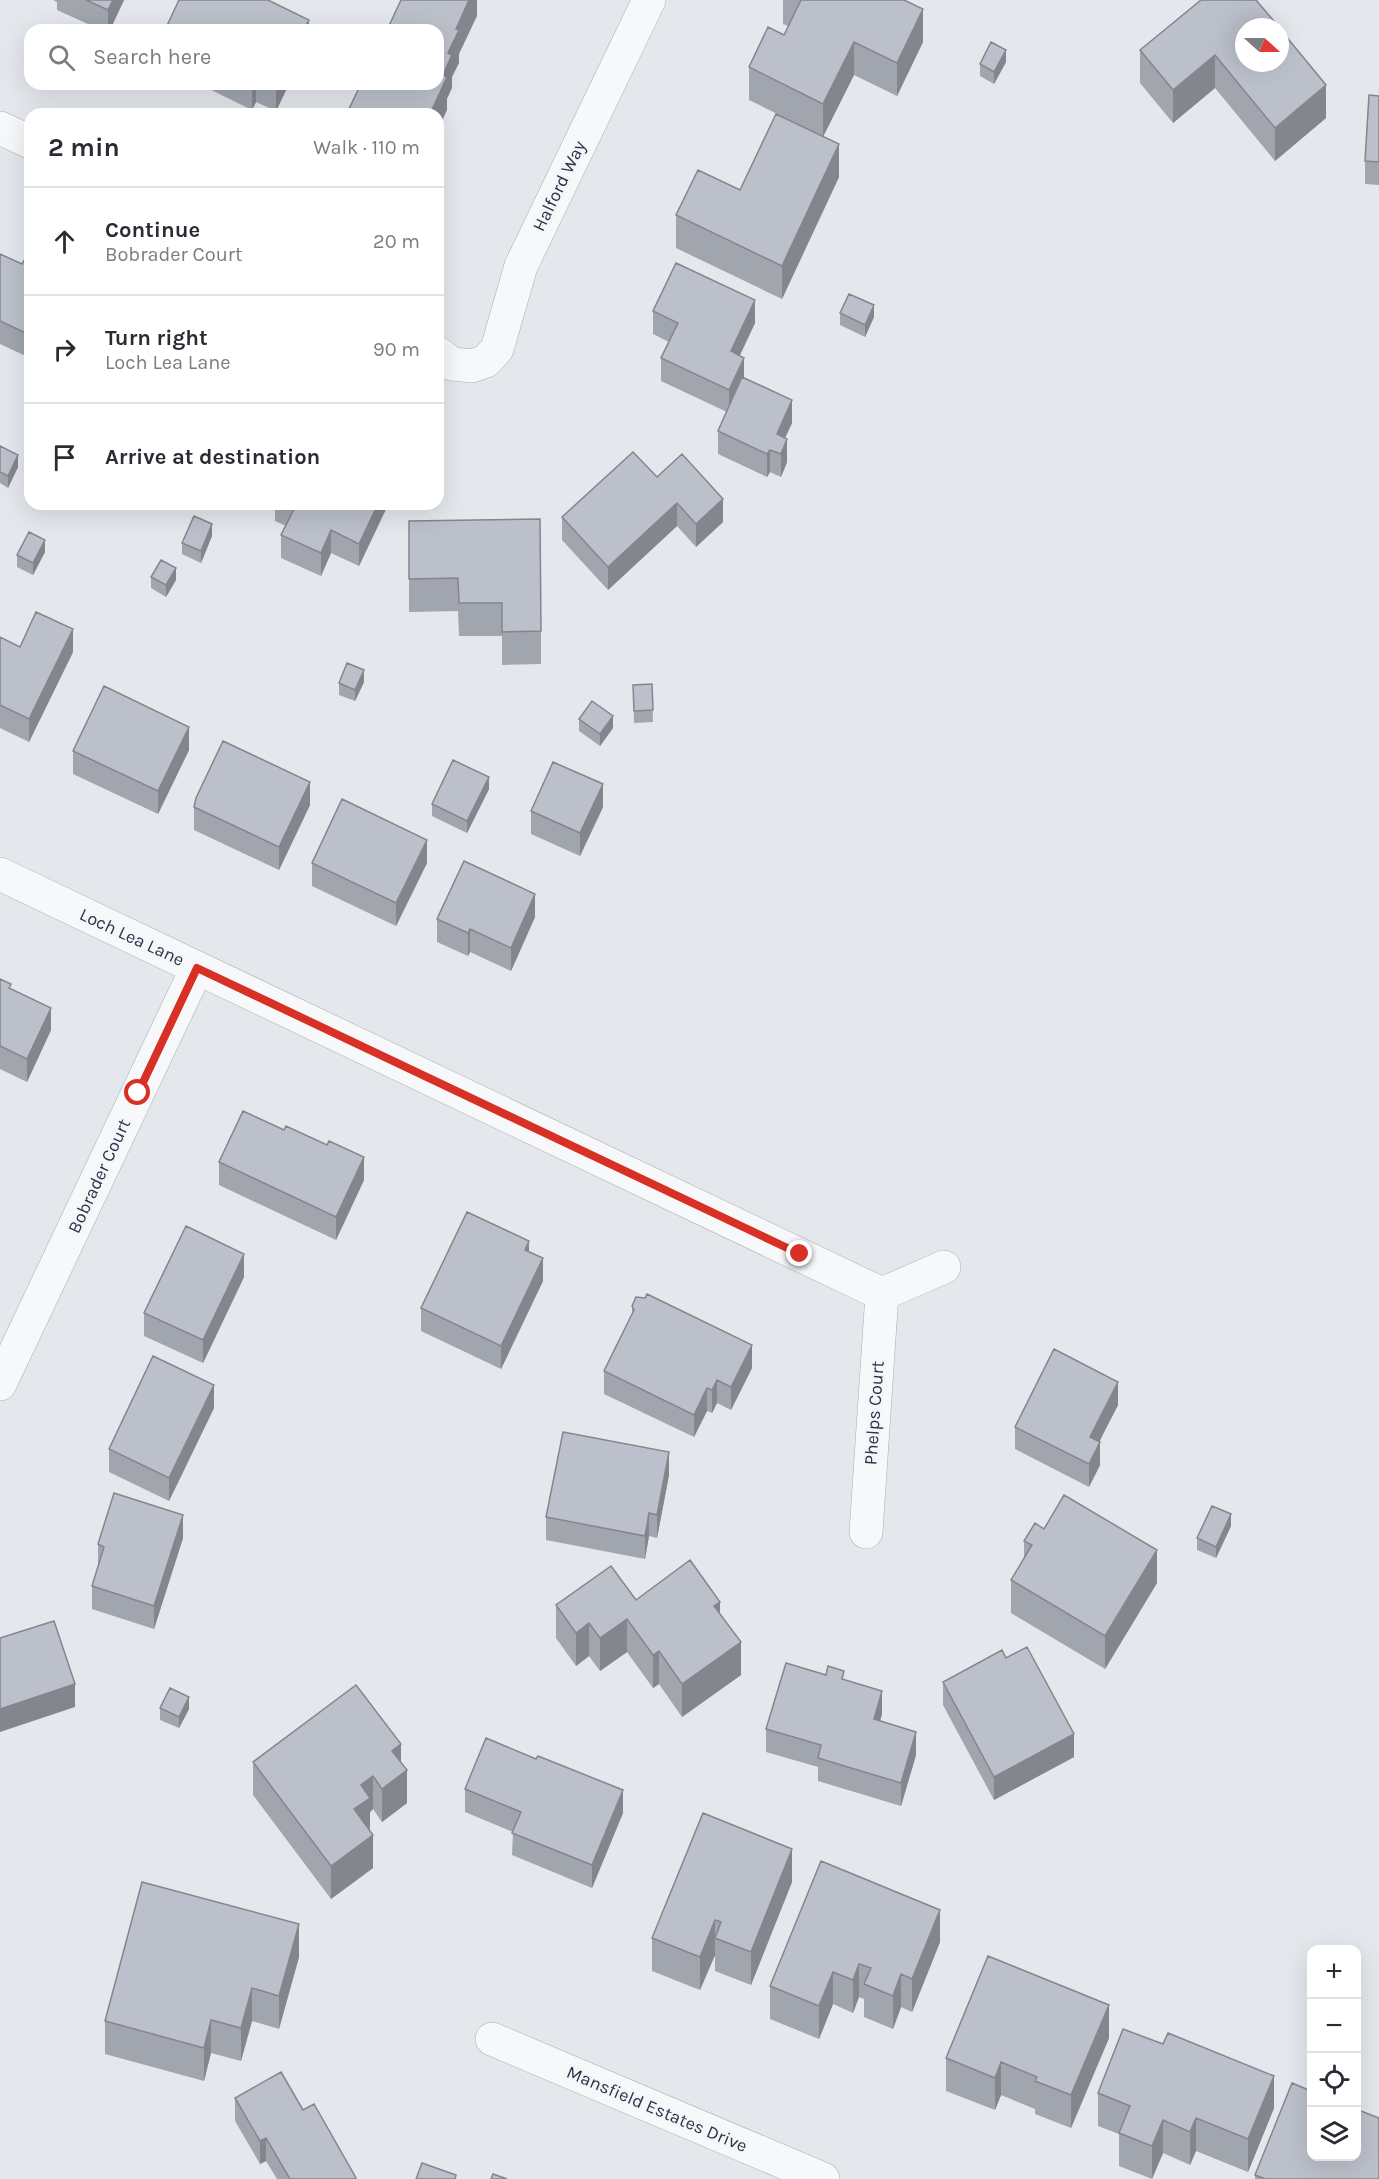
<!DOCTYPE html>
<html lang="en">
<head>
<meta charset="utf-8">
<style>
	:root { --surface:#fff; --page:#f2f2f3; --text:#2b2b33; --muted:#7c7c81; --line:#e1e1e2 }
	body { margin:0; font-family:Karla,sans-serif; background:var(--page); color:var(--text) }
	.controls { position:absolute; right:18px; bottom:18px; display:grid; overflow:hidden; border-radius:12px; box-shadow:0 6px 24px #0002 }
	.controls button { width:54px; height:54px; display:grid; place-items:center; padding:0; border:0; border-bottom:2px solid var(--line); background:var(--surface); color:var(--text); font:30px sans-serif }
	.compass { position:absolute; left:1235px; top:18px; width:54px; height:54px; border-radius:50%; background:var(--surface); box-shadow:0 6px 24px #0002; rotate:111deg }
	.stop { position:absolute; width:18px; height:18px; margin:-14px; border:4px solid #d93025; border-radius:50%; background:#fff }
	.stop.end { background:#d93025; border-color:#fff; box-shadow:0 2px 6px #0008 }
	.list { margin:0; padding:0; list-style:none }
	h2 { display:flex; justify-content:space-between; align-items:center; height:78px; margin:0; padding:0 24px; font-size:26px }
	h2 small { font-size:20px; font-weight:400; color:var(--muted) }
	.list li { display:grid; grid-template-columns:39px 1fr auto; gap:18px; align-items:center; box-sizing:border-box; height:108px; padding:0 24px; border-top:2px solid var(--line) }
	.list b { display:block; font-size:22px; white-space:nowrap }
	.list p { margin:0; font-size:20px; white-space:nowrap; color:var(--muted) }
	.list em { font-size:20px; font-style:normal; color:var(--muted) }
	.icon { flex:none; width:33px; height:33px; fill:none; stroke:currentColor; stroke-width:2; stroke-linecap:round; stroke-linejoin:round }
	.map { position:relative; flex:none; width:1379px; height:2179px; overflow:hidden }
	.search { position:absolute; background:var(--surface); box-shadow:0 6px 24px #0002; left:24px; top:24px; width:420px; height:66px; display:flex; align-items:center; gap:15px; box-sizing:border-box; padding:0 21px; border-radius:18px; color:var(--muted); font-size:22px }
	.panel { position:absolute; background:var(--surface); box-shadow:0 6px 24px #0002; left:24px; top:108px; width:420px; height:402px; border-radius:18px }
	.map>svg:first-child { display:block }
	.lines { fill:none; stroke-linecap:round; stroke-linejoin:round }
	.minor-casing { stroke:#a9aeb7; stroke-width:34 }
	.minor { stroke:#f7f8fa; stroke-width:33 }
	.wall { fill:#a1a5ae }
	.shaded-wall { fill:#83868d }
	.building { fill:#bbc0ca; stroke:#83868d; stroke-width:1.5 }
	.route { stroke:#d93025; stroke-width:8 }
	.labels { text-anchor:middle; stroke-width:6; stroke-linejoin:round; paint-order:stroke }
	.street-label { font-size:18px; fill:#2b3445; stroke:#f4f6f9 }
</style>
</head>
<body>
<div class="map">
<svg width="1379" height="2179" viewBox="0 0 1379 2179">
	<rect width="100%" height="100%" fill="#e4e7ec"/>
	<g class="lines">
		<g class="minor-casing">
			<path id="minor" d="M0,128L30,142
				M438,353L452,364L472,366L486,361L497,349L521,266L649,0
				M0,874L882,1294
				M882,1294L944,1267
				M0,1384L197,968
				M866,1532L882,1294
				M492,2039L823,2179"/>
		</g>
		<use href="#minor" class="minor"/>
	</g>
	<path class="wall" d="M53,0H124L110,30H101L57,10V2Z
		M783,0H904L923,42L897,96L854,75L823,136L839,177L782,299L676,248V215L740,190L806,128L749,100V67L784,35L788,26L783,24Z
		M1201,0L1326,118L1275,161L1215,88L1173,123L1140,83V50Z
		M1006,62L994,84L980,76V64Z
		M199,84H289L276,111L256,102L252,110Z
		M1379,96V185L1365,184V161Z
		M0,254L22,264L30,262V358L0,344Z
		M653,311L755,323L740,355L744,378L792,423L785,438L787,462L781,477L770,472L767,477L718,454V431L727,412L661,381V358L669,342L653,334Z
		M840,313L874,317L865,337L840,325Z
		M0,446L18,467L8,488L0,483Z
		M657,477L723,522L696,547L677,526L608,590L562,540V517Z
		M275,504H387V507L359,566L331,553L321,576L281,558V535L286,526L275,521Z
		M409,521L541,631V664L502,665V636H459L458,611L409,612Z
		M212,536L201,563L182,554V543Z
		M45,552L33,575L17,567V555Z
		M151,577L176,580L166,597L151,588Z
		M0,637L20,647L73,652L29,742L0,728Z
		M364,682L355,701L339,695V683Z
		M652,684L653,722L634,723L633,685Z
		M579,719L613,728L600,746L579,731Z
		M189,750L158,814L73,774V751Z
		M489,789L467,833L432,816V804Z
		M310,805L279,870L194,830V807Z
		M603,807L580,856L531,834V811Z
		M312,863H427L396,926L312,886Z
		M535,917L511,971L470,952L468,956L437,942V919Z
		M0,979L11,989L51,1030L27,1082L0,1069Z
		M219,1162L364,1180L336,1240L219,1185Z
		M244,1277L203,1363L144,1336V1313Z
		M543,1281L501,1369L421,1331V1308Z
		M632,1306L752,1368L731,1410L717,1403L712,1413L707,1411L694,1437L604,1394V1371L632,1314Z
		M1118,1405L1099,1441L1100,1465L1089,1487L1015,1449V1427Z
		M214,1408L169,1501L109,1472V1449Z
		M669,1475L657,1538L649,1536L645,1559L546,1540V1517Z
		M1231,1526L1216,1558L1197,1550V1538Z
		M1044,1529L1157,1583L1105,1669L1011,1613V1580L1024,1558V1541Z
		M183,1538L154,1629L92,1609V1586L98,1567V1544Z
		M636,1600L720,1614L741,1675L682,1717L659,1684L653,1688L627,1652L600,1671L589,1656L576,1666L556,1638V1605Z
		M1006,1658L1074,1757L994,1800L943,1705V1682Z
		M844,1680L882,1714L880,1721L916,1755L901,1806L818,1781V1767L766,1752V1729Z
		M160,1708L189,1709L179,1728L160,1720Z
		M253,1762H401L407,1803L382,1822L373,1809L370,1812V1830L373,1868L331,1899L253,1795Z
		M465,1789L623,1813L592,1888L512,1855L513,1832L465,1812Z
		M792,1882L751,1985L715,1971V1955L700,1990L652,1971V1938Z
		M940,1942L912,2012L901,2007L893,2029L864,2017V1999L859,1997L853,2013L833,2004L819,2039L770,2019V1986Z
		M299,1957L279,2029L252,2021L241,2061L211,2053L204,2081L105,2054V2021Z
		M1109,2038L1071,2128L1035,2114V2109L1001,2095L995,2110L946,2091V2058Z
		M1098,2093L1274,2108L1248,2172L1196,2151L1190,2165L1163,2153L1152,2179L1119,2166V2134L1098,2126Z
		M235,2098L303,2110L356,2179H277L266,2161L260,2164L235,2121Z
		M1255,2175L1379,2179H1255Z"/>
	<path class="shaded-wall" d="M113,0H124L110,30H108V10Z
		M469,0H477V16L459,54V63L452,77V88L447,99V110L438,130V114H430L443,75L448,53L456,29Z
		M923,9V42L897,96V63Z
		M309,20V30H304Z
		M854,42V75L823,137V104Z
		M1006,50V62L994,84V72Z
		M1215,55V88L1173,123V90Z
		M254,84H256V102L252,110V87Z
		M278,84H289L276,111V88Z
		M1326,85V118L1275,161V128Z
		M839,144V177L782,299V266Z
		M755,300V323L731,374V351Z
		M874,305V317L865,337V325Z
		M744,358V381L729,413V390Z
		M792,400V423L778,453L777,434Z
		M787,439V462L781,477V454Z
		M770,450V472L767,477V454Z
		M18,455V467L8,488V476Z
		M723,499V522L696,547V524Z
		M677,503V526L608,590V567Z
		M378,504H387V507L359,566V544Z
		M212,524V536L201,563V551Z
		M331,530V553L321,576V553Z
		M45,540V552L33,575V563Z
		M176,568V580L166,597V585Z
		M73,629V652L29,742V719Z
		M364,670V682L355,701V690Z
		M613,716V728L600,746V734Z
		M189,727V750L158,814V791Z
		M489,777V789L467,833V821Z
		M310,782V805L279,870V847Z
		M603,784V807L580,856V833Z
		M427,840V863L396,926V903Z
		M535,894V917L511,971V948Z
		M470,929V952L468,956V933Z
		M51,1008V1030L27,1082V1059Z
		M364,1157V1180L336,1240V1217Z
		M529,1241V1264L525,1250Z
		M244,1254V1277L203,1363V1340Z
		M543,1258V1281L501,1369V1346Z
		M752,1345V1368L731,1410V1387Z
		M717,1380V1403L712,1413V1390Z
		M1118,1382V1405L1090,1460V1437Z
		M214,1385V1408L169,1501V1478Z
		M707,1388V1411L694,1437V1415Z
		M1100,1442V1465L1089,1487V1464Z
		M669,1452V1475L657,1538V1515Z
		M649,1513V1536L645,1559V1536Z
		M1231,1514V1526L1216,1558V1547Z
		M183,1515V1538L154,1629V1606Z
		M1157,1550V1583L1105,1669V1636Z
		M720,1602V1635L714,1606Z
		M627,1619V1652L600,1671V1638Z
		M589,1623V1656L576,1666V1633Z
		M741,1642V1675L682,1717V1684Z
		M659,1651V1684L653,1688V1655Z
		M75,1684V1707L0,1732V1709Z
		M882,1691V1714L874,1742V1719Z
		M189,1697V1709L179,1728V1717Z
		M916,1732V1755L901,1806V1783Z
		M1074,1734V1757L994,1800V1777Z
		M401,1744V1775L407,1770V1803L382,1822V1789L392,1751Z
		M373,1776V1809L370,1812V1831L354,1809L361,1785Z
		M623,1790V1813L592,1888V1865Z
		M373,1835V1868L331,1899V1866Z
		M792,1849V1882L751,1985V1952Z
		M940,1910V1942L912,2012V1979Z
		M715,1920V1955L700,1990V1957Z
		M299,1924V1957L279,2029V1996Z
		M859,1964V1997L853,2013V1980Z
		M833,1972V2004L819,2039V2006Z
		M901,1974V2007L893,2029V1996Z
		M252,1988V2021L241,2061V2028Z
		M1109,2005V2038L1071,2128V2095Z
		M211,2020V2053L204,2081V2048Z
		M1001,2062V2095L995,2110V2078Z
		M1274,2076V2108L1248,2172V2139Z
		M1196,2118V2151L1190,2165V2132Z
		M1163,2120V2153L1152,2179V2146Z
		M266,2138V2161L260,2164V2141Z"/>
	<path class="building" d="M86,0H113L108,10Z
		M179,0H268L309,20L304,30H165Z
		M401,0H469L456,29L459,30L448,53L452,55L443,75L447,77L430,114H349L347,113L361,84H438V30H387Z
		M801,0H904L923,9L897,63L854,42L823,104L749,67L768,27L784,35Z
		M1201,0H1256L1279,27H1244V63H1280V29L1326,85L1275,128L1215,55L1173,90L1140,50Z
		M991,42L1006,50L994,72L980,64Z
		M267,84H278L276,88Z
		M1369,95L1379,96V162L1365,161Z
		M776,114L839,144L782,266L676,215L698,170L740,190Z
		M0,254L22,264L25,259L30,262V335L0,321Z
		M676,263L755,300L731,351L744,358L729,390L661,358L678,323L653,311Z
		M849,294L874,305L865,325L840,313Z
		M742,377L792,400L777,434L787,439L781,454L770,450L767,454L718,431Z
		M0,446L18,455L8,476L0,472Z
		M633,452L657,477L682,454L723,499L696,524L677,503L608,567L562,517Z
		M287,504H378L359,544L331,530L321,553L281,535L295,507Z
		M194,516L212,524L201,551L182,543Z
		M540,519L541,631L502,632V603H459L458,578L409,579V521Z
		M29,532L45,540L33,563L17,555Z
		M161,560L176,568L166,585L151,577Z
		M36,612L73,629L29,719L0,705V637L20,647Z
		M347,663L364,670L355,690L339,683Z
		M652,684L653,710L634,711L633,685Z
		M104,686L189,727L158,791L73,751Z
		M592,701L613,716L600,734L579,719Z
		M223,741L310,782L279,847L194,807L196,798Z
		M453,760L489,777L467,821L432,804Z
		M553,762L603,784L580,833L531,811Z
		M342,799L427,840L396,903L312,863Z
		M464,861L535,894L511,948L470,929L468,933L437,919Z
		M0,979L11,984L9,988L51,1008L27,1059L0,1046Z
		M243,1111L284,1130L286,1126L327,1145L329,1141L364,1157L336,1217L219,1162Z
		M467,1212L529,1241L525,1250L543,1258L501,1346L421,1308Z
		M186,1226L244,1254L203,1340L144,1313Z
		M647,1294L752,1345L731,1387L717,1380L712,1390L707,1388L694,1415L604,1371L634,1310L632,1306L636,1297L645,1298Z
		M1054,1349L1118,1382L1090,1437L1100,1442L1089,1464L1015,1427Z
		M153,1356L214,1385L169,1478L109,1449Z
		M563,1432L669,1452L657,1515L649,1513L645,1536L546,1517Z
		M114,1493L183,1515L154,1606L92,1586L104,1547L98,1544Z
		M1064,1495L1157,1550L1105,1636L1011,1580L1032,1545L1024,1541L1035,1523L1044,1529Z
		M1212,1506L1231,1514L1216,1547L1197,1538Z
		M690,1560L720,1602L714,1606L741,1642L682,1684L659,1651L653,1655L627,1619L600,1638L589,1623L576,1633L556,1605L611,1566L636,1600Z
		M54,1621L75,1684L0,1709V1638Z
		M1027,1647L1074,1734L994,1777L943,1682L1002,1650L1006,1658Z
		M786,1663L826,1675L828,1666L844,1671L842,1679L882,1691L874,1719L916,1732L901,1783L818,1758L821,1745L766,1729Z
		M356,1685L401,1744L392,1751L407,1770L382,1789L373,1776L361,1785L370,1798L354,1809L373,1835L331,1866L253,1762Z
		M170,1688L189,1697L179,1717L160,1708Z
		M486,1738L536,1759L538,1756L623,1790L592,1865L512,1833L521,1812L465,1789Z
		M703,1813L792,1849L751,1952L715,1938L721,1922L715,1920L700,1957L652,1938Z
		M821,1861L940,1910L912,1979L901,1974L893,1996L864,1984L871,1968L859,1964L853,1980L833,1972L819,2006L770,1986Z
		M142,1882L299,1924L279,1996L252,1988L241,2028L211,2020L204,2048L105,2021Z
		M988,1956L1109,2005L1071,2095L1035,2081L1037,2077L1001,2062L995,2078L946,2058Z
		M1123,2029L1163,2044L1168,2033L1274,2076L1248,2139L1196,2118L1190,2132L1163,2120L1152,2146L1119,2133L1130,2106L1098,2093Z
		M281,2072L303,2110L314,2104L356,2178L354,2179H290L266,2138L260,2141L235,2098Z
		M1292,2083L1311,2091V2157H1356V2109L1379,2118V2179H1265L1255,2175Z
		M422,2163L456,2175L455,2179H416Z
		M493,2174L507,2179H491Z"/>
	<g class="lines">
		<path class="route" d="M138,1093L197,968L800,1254"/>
	</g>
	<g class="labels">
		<g class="street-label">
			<text transform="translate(559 186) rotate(-64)" y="6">Halford Way</text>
			<text transform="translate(132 937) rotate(25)" y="6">Loch Lea Lane</text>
			<text transform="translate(99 1176) rotate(-65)" y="6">Bobrader Court</text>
			<text transform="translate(874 1413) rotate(-86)" y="6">Phelps Court</text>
			<text transform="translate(657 2109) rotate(23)" y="6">Mansfield Estates Drive</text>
		</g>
	</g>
</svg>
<div class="controls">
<button>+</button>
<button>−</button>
<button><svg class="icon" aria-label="locate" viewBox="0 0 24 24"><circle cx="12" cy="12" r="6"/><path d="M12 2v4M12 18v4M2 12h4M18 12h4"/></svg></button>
<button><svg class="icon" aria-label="layers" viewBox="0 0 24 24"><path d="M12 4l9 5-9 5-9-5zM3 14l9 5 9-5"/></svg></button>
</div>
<svg class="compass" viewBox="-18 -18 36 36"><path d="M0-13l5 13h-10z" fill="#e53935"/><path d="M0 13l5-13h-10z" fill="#7c7c81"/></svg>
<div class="stop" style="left:138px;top:1093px"></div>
<div class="stop end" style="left:800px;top:1254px"></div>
<div class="search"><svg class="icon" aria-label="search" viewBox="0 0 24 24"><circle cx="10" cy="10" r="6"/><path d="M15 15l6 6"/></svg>Search here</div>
<section class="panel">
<h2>2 min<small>Walk · 110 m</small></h2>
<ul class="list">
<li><svg class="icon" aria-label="ahead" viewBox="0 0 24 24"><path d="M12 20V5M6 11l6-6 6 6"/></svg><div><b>Continue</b><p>Bobrader Court</p></div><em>20 m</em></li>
<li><svg class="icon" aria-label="right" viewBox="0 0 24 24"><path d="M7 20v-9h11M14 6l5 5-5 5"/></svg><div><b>Turn right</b><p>Loch Lea Lane</p></div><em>90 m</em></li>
<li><svg class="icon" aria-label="arrive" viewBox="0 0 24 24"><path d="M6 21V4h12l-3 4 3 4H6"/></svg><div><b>Arrive at destination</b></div></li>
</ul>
</section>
</div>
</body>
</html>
